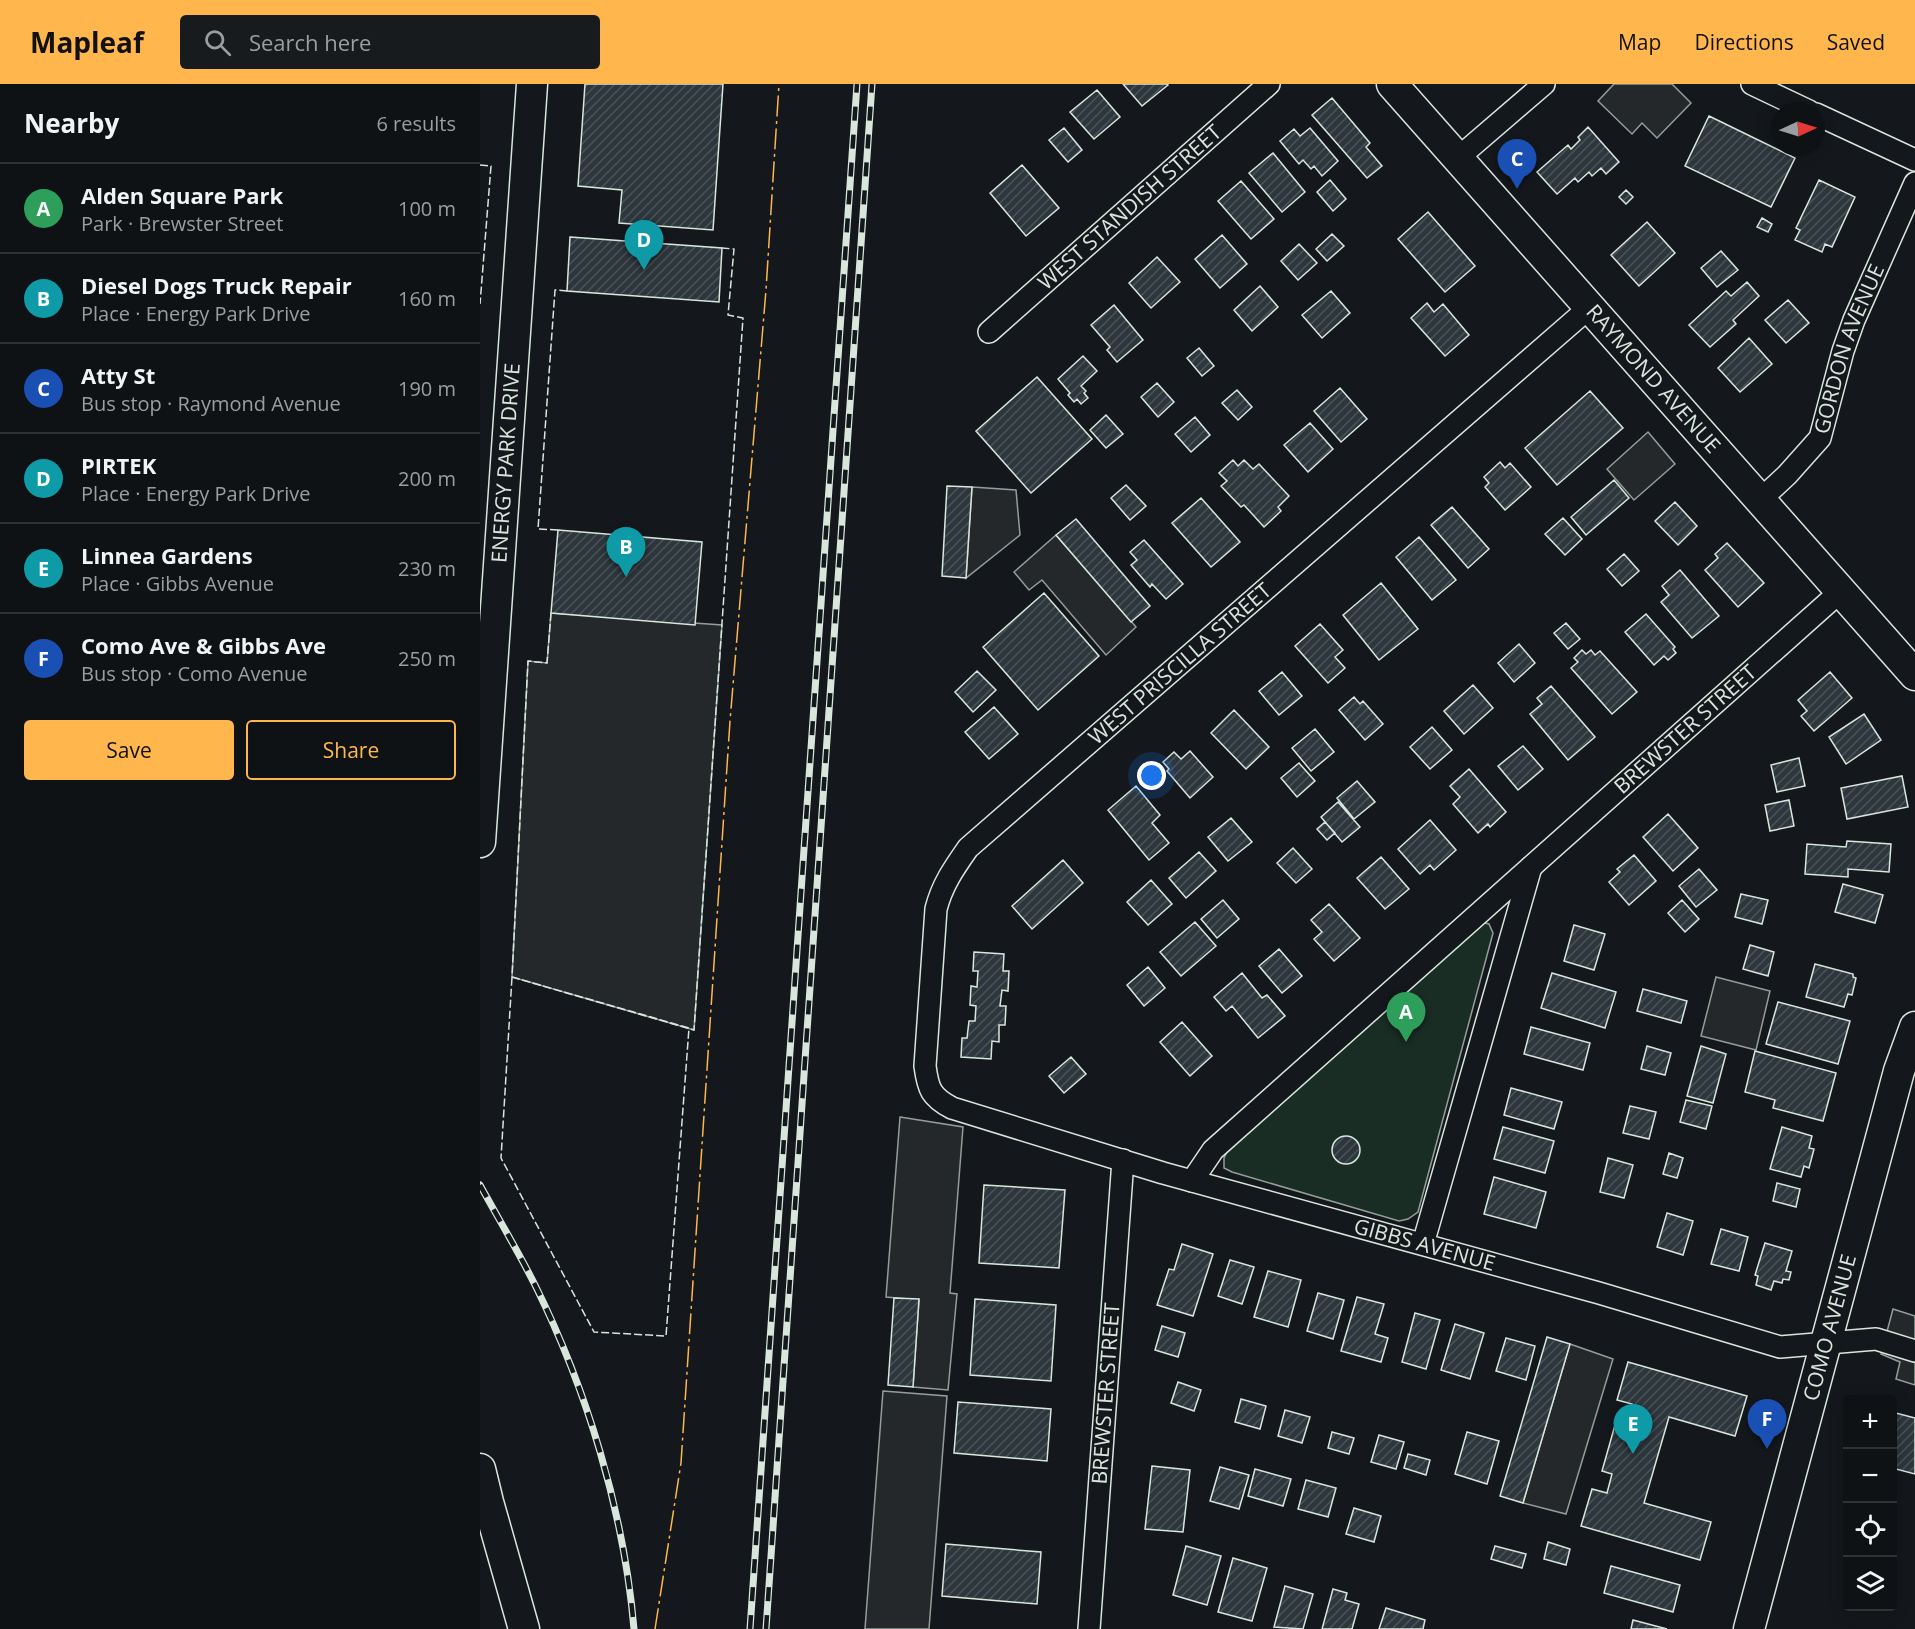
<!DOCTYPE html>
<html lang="en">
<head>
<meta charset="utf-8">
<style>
	:root { --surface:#0f1215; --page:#181b1e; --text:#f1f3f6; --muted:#9b9ea0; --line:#2f3234; --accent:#ffb74d }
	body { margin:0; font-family:"Open Sans",sans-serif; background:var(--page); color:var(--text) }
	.controls { position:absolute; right:18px; bottom:18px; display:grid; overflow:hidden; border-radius:6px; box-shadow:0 3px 15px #0003 }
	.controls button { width:54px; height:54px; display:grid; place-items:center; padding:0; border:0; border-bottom:2px solid var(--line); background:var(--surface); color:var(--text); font:30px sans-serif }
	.compass { position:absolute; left:1291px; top:18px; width:54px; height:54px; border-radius:50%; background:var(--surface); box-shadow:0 3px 15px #0003; rotate:86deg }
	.you { position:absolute; left:672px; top:692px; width:21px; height:21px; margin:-15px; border:4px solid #fff; border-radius:50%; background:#1a73e8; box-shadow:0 0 0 9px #1a73e833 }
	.badge { display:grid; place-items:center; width:39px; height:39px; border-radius:50%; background:var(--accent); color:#fff; font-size:20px; font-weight:700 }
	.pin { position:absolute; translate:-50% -50px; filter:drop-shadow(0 2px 3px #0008) }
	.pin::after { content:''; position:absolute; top:32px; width:21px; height:18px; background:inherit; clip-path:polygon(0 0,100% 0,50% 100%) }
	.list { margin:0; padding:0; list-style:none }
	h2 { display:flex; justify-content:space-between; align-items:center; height:78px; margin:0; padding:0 24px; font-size:26px }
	h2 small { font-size:20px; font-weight:400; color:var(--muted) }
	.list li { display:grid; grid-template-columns:39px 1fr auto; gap:18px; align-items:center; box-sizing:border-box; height:90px; padding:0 24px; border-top:2px solid var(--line) }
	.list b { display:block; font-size:22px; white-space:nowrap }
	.list p { margin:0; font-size:20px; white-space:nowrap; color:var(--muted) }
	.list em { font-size:20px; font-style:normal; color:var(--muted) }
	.actions { display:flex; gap:12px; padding:18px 24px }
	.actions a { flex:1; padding:14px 0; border:2px solid var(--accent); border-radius:6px; text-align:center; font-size:21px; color:var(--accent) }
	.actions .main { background:var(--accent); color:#111 }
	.icon { flex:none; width:33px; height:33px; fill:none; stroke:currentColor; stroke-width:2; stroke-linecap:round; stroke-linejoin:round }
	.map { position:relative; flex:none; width:1435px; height:1545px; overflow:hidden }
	header { display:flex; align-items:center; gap:36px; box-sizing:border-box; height:84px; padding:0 30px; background:var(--accent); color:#111 }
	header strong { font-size:28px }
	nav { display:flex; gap:33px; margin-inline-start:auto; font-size:21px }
	.search { width:420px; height:54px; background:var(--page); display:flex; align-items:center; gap:15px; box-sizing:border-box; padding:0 21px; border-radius:6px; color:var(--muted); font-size:22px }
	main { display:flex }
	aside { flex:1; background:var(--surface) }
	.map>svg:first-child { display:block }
	.park { fill:#1a2d24; stroke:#939e99; stroke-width:1.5 }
	.parking { fill:#24282b; stroke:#939e99; stroke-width:1.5 }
	.building { fill:url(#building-hatch); stroke:#d8e6dc; stroke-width:1.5 }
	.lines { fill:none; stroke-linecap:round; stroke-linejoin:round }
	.street-casing { stroke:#d8e6dc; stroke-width:24 }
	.secondary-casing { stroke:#d8e6dc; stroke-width:33 }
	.street { stroke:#14181c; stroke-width:21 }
	.secondary { stroke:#14181c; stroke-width:30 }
	.rail-casing { stroke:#d8e6dc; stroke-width:7 }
	.rail { stroke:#14181c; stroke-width:4.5; stroke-dasharray:14; stroke-linecap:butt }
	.fence { stroke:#d8e6dc; stroke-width:1.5; stroke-dasharray:8 3; stroke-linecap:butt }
	.power { stroke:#ffb74d; stroke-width:1.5; stroke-dasharray:21 4.5 3 4.5; stroke-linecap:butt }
	.labels { text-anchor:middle; stroke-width:4.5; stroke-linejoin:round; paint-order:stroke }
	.street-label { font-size:21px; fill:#d8e6dc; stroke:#14181c }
</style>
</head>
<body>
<header>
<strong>Mapleaf</strong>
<div class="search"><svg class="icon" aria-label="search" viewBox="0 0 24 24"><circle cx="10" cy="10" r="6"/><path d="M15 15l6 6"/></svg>Search here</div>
<nav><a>Map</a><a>Directions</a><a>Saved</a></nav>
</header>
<main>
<aside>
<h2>Nearby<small>6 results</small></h2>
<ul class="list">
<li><span class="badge" style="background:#2e9e5b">A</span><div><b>Alden Square Park</b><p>Park · Brewster Street</p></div><em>100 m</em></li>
<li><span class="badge" style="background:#0f9aa8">B</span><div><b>Diesel Dogs Truck Repair</b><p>Place · Energy Park Drive</p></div><em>160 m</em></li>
<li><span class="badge" style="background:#1a4fb4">C</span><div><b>Atty St</b><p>Bus stop · Raymond Avenue</p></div><em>190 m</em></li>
<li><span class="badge" style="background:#0f9aa8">D</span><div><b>PIRTEK</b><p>Place · Energy Park Drive</p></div><em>200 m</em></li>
<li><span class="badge" style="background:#0f9aa8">E</span><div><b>Linnea Gardens</b><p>Place · Gibbs Avenue</p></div><em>230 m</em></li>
<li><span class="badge" style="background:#1a4fb4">F</span><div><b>Como Ave &amp; Gibbs Ave</b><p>Bus stop · Como Avenue</p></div><em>250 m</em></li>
</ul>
<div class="actions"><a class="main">Save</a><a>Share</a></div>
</aside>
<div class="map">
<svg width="1435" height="1545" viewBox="0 0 1435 1545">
	<defs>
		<pattern id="building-hatch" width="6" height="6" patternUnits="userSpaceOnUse" patternTransform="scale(1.5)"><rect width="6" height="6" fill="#2c363c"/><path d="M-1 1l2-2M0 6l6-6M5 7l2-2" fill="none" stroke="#4a5358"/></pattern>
	</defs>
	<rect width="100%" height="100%" fill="#14181c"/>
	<path class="park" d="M1005,839L1009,840L1013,849L938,1128L928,1135L919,1137L752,1088L744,1084V1074L748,1066L999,840Z"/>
	<path class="parking" d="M1134,0H1192L1211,19L1177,54L1162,39L1152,50L1118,17Z
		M1168,348L1195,380L1154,416L1127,385Z
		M492,403L536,406L540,451L486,494Z
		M576,451L656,543L626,571L562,496L549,506L534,488Z
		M71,529L242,541L214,946L32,893L48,577L67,579Z
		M1236,893L1290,907L1276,966L1221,952Z
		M420,1033L483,1043L470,1209L477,1210L468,1306L433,1303L439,1216L406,1213Z
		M1413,1225L1435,1232V1301L1416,1295L1420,1278L1401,1270Z
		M1090,1260L1133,1275L1086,1430L1043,1419Z
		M403,1307L467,1312L449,1545H385Z"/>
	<path class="building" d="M105,0H243L233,146L139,139L142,106L98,102Z
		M643,0H687L688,1L662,22Z
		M617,6L640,33L614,55L590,28Z
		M852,14L890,59L886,63L902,82L887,94L832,31Z
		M1229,32L1315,74L1291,123L1205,82Z
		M1108,43L1139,78L1126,90L1121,84L1112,92L1109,88L1098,98L1095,94L1077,110L1057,88L1088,61L1091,65L1100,56L1098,53Z
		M584,44L602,66L588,78L569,56Z
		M830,44L858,77L842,92L834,82L831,85L823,76L819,80L800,57L814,45L820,52Z
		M793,69L825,108L802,128L769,89Z
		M542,81L579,124L546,152L510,109Z
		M850,96L866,115L853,127L837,108Z
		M1339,96L1375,113L1352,163L1345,160L1342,168L1315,156L1320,146L1316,144Z
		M761,97L794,135L771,155L738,117Z
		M1146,106L1153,113L1146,120L1139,113Z
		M948,128L995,182L965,208L918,155Z
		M1282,134L1292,140L1288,148L1277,143Z
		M1167,138L1195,169L1159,202L1131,171Z
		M852,150L864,162L847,177L836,165Z
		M742,151L767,180L740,204L715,175Z
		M90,153L242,164L239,218L87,207Z
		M819,160L837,179L818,196L801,177Z
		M1241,167L1258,186L1237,203L1221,184Z
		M677,173L700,198L671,224L649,199Z
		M1267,198L1279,212L1253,236L1256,240L1230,263L1209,241L1246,207L1251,212Z
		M780,202L798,223L772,247L754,226Z
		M851,207L870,229L842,254L822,231Z
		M1308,216L1329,239L1306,259L1285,236Z
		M947,219L954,228L963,220L989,251L965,272L931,234Z
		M634,221L663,256L637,278L627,266L630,263L611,241Z
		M1269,254L1292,280L1260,308L1238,284Z
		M719,264L734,282L722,292L707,274Z
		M603,272L617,287L601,302L606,307L604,309L608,314L601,320L597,315L594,318L588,311L590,309L578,295Z
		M557,293L612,355L551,409L496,347Z
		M677,299L694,318L678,333L661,313Z
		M860,304L887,335L861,358L834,327Z
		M757,306L772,323L758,336L742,319Z
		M1110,307L1143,344L1077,401L1045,364Z
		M626,331L643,350L626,364L610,346Z
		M715,333L730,351L711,368L695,350Z
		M830,339L853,365L828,388L804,361Z
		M753,376L758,382L764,376L773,385L779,380L809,412L798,423L801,427L784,443L764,421L761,423L741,402L747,397L739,389Z
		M1020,378L1025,384L1030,379L1051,403L1025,426L1005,403L1009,399L1004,393Z
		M1134,396L1149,414L1106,451L1091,433Z
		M646,401L666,422L650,436L631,414Z
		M467,402L492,403L486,494L462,492Z
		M721,414L760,458L731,483L692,439Z
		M1195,418L1217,442L1198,461L1175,437Z
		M972,423L1009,465L988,484L951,441Z
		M1083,434L1102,455L1085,471L1065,450Z
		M596,435L670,522L651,538L576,451Z
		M78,446L222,458L215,541L71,529Z
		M939,453L976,496L952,516L916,473Z
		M664,456L703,500L686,515L672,500L670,503L651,481L657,476L650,468Z
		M1247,459L1284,499L1258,523L1225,486L1238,474L1235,470Z
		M1144,470L1159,487L1142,502L1127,485Z
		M1200,486L1239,532L1212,554L1181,518L1189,511L1182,502Z
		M901,499L938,545L899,576L863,531Z
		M564,509L619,572L558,626L503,563Z
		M1166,530L1195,563L1193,565L1196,569L1188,576L1184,572L1174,581L1145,548Z
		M1086,539L1100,555L1088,565L1074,549Z
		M840,540L863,566L855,573L865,584L848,599L815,562Z
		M1039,560L1055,579L1034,598L1018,579Z
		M1102,566L1106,570L1111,566L1115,571L1120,567L1157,608L1132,630L1091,584L1098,578L1094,574Z
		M497,587L516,606L493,628L475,608Z
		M802,588L822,612L799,631L779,607Z
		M1350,588L1372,614L1334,647L1321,632L1327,627L1318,616Z
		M993,601L1013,624L984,650L964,627Z
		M1071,602L1115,653L1088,676L1050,630L1062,620L1057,614Z
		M874,613L880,620L883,617L903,640L885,656L859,626Z
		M514,623L538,650L509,675L485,648Z
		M754,626L789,663L766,685L731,649Z
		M1384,630L1401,656L1366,680L1349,653Z
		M952,643L972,666L950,685L930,663Z
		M835,645L854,668L831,687L812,664Z
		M1043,662L1063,685L1038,706L1018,682Z
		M710,667L733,693L710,714L687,687L689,685L683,678L694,668L701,675Z
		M1319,674L1325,702L1297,708L1291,681Z
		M819,679L835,697L817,713L801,694Z
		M989,685L1026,728L1010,743L1008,740L998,749L973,720L980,713L970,702Z
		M1422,692L1428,723L1367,735L1361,704Z
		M877,697L895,718L874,735L857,714Z
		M656,702L680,731L672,739L689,759L669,776L628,726Z
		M1309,716L1314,742L1290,747L1285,721Z
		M858,718L880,743L862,758L841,733Z
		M1188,730L1218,764L1193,787L1163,753Z
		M751,734L772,758L748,777L728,753Z
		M950,736L976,766L954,786L950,781L940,790L918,765Z
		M845,738L855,749L847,756L837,745Z
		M1367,757L1411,760L1409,788L1368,785V793L1325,790L1327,760L1366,763Z
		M813,764L832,785L816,799L797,779Z
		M719,768L736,787L706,814L689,794Z
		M1154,771L1176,797L1149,821L1129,798L1140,788L1137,785Z
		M901,773L929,805L905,825L877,794Z
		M583,776L603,799L552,845L532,822Z
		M1219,785L1237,806L1216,823L1199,802Z
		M671,796L692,820L668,841L647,818Z
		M1363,800L1403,811L1395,839L1355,828Z
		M1261,810L1288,816L1282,840L1255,833Z
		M743,816L759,835L737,854L721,835Z
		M1202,816L1219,835L1205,848L1188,829Z
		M849,820L880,854L854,877L834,855L842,848L831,836Z
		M715,838L736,862L701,892L680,868Z
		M1094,841L1125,850L1114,886L1084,877Z
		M1270,861L1294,868L1288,892L1263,885Z
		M799,865L822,892L802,909L779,882Z
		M494,868L524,870L523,887H529L528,907L522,906L520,922H526L525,941H519V958L512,957L511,975L481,973L482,954H487L489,937H495L496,922L490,921L491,902L497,903L498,887H493Z
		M1335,880L1373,890V893L1376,894L1372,911L1368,910L1364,923L1326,913Z
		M668,883L685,904L664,922L647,901Z
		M762,889L782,914L787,911L805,932L778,954L752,922L746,927L734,913Z
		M1072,889L1136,908L1125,944L1061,924Z
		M1163,905L1207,917L1201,939L1157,927Z
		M1298,918L1370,937L1358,980L1286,960Z
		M702,938L732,972L710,992L680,958Z
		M1051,943L1110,959L1103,986L1044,970Z
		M1167,962L1191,969L1185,991L1161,985Z
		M1221,962L1246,970L1233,1019L1207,1012Z
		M1275,967L1356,989L1343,1037L1293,1024L1295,1016L1265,1008Z
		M591,973L606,990L584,1009L569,992Z
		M1031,1004L1082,1018L1074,1045L1024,1031Z
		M1206,1016L1232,1022L1226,1045L1200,1038Z
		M1150,1022L1176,1028L1169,1055L1143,1049Z
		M1023,1043L1074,1057L1065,1089L1014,1075Z
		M1302,1043L1332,1052L1329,1064L1334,1065L1329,1084L1324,1082L1321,1093L1290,1085Z
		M852 1066a14 14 0 1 1 28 0a14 14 0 1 1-28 0Z
		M1189,1069L1203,1074L1197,1094L1183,1090Z
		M1128,1074L1153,1081L1144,1114L1120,1108Z
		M1014,1093L1066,1108L1056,1144L1004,1130Z
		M1297,1099L1320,1105L1316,1123L1293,1117Z
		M504,1101L585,1106L579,1184L499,1179Z
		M1187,1129L1213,1137L1203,1171L1177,1163Z
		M1241,1145L1268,1153L1259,1187L1231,1180Z
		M1285,1159L1312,1167L1306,1187L1311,1188L1309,1196L1303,1195L1302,1199L1294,1197L1291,1206L1276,1201L1278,1192L1275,1191Z
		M702,1160L733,1170L713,1232L677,1221L689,1185L694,1186Z
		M750,1176L774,1183L762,1220L738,1212Z
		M788,1187L821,1196L808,1243L774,1233Z
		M838,1209L864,1216L853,1255L827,1247Z
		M877,1213L904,1220L895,1250L908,1254L901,1278L861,1267Z
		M414,1214L439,1215L433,1303L408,1301Z
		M495,1215L576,1221L571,1297L490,1291Z
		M935,1229L960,1236L946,1285L922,1278Z
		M975,1240L1004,1249L990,1295L961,1286Z
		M682,1242L705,1249L698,1273L675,1266Z
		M1067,1253L1090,1260L1043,1419L1020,1412Z
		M1026,1254L1055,1262L1046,1296L1016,1287Z
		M1148,1278L1267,1312L1255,1352L1189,1333L1164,1419L1231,1438L1220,1476L1101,1442L1112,1405L1127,1409L1132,1390L1122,1387L1137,1334L1147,1337L1152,1320L1137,1316Z
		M698,1298L721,1306L714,1327L691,1319Z
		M761,1315L786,1322L780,1345L755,1338Z
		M478,1318L571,1325L567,1377L474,1369Z
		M805,1326L830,1333L822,1359L798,1352Z
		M1412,1328L1435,1334V1390L1412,1384Z
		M852,1348L874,1354L869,1370L848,1364Z
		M987,1348L1019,1357L1007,1400L975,1390Z
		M899,1351L924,1358L916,1385L891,1378Z
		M928,1370L950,1376L946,1391L924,1384Z
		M672,1382L710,1386L703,1448L665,1445Z
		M740,1383L769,1391L759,1425L730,1417Z
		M775,1385L811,1395L803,1422L768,1412Z
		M826,1396L856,1404L848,1433L818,1425Z
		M874,1424L901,1432L894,1458L866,1450Z
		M1068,1458L1090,1465L1086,1481L1064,1475Z
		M466,1460L561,1468L557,1520L462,1512Z
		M706,1462L741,1472L727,1521L693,1511Z
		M1015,1462L1046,1470L1042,1484L1011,1475Z
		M753,1474L787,1484L772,1537L738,1528Z
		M1131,1482L1200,1501L1193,1528L1124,1509Z
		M805,1502L833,1510L823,1545L794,1543Z
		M853,1505L867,1509L865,1516L879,1520L872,1545H842Z
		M906,1524L945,1536L943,1545H899Z
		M1153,1536L1187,1545H1151Z"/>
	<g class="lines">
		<g class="street-casing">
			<g id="street">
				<path d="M1272,0L1329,27"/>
				<path d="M1336,30L1435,76"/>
				<path d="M978,74L1064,0"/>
				<path id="s1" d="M1110,223L488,764C474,784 462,801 456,825L445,982C448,1005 451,1013 472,1024L683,1089L1119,1209L1300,1263L1396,1255L1435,1267"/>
				<path id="s2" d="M509,248L789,0"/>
				<path id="s3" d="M1280,416L1307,391L1340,354L1363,267L1374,236L1435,99"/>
				<path id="s4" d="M712,1097L733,1066L1361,507"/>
				<path d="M943,1160L1051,783"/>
				<path id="s5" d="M609,1545L643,1076"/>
			</g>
		</g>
		<g class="secondary-casing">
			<g id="secondary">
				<path id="s6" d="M912,0L1435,591"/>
				<path id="s7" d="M0,758L52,0"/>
				<path d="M0,1385L8,1418L44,1545"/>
				<path id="s8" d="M1269,1545L1419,987L1435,943"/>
			</g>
		</g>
		<use href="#street" class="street"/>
		<use href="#secondary" class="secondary"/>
		<g class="rail-casing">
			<path id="rail" d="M0,1101C18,1134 38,1167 55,1201C107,1306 144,1428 154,1545
				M270,1545L377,0
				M286,1545L392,0"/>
		</g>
		<use href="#rail" class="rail"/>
		<path class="fence" d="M0,81L11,82L0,220
			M78,446L58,445L75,206L87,207
			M71,529L67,579L48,577L32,893L214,946L263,234L248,231L254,165L242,164
			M32,893L209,944L186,1252L114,1248L21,1074Z"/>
		<path class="power" d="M175,1545L201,1379L250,637L286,206L299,0"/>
	</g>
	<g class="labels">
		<g class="street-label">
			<text dy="7" stroke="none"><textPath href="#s2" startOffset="188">WEST STANDISH STREET</textPath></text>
			<text dy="7" stroke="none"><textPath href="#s3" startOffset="180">GORDON AVENUE</textPath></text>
			<text dy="7" stroke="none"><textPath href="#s6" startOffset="394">RAYMOND AVENUE</textPath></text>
			<text dy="7" stroke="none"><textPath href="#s7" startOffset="380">ENERGY PARK DRIVE</textPath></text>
			<text transform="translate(700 580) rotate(-41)" y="7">WEST PRISCILLA STREET</text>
			<text dy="7" stroke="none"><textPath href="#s4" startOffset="670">BREWSTER STREET</textPath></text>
			<text dy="7" stroke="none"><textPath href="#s1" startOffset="1596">GIBBS AVENUE</textPath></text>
			<text dy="7" stroke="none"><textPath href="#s8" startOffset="312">COMO AVENUE</textPath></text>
			<text dy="7" stroke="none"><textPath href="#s5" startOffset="236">BREWSTER STREET</textPath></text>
		</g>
	</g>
</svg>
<div class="controls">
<button>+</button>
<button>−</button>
<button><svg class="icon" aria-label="locate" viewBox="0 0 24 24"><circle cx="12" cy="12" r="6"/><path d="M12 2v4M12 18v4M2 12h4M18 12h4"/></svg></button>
<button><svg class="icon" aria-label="layers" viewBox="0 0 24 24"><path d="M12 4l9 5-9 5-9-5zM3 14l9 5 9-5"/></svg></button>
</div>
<svg class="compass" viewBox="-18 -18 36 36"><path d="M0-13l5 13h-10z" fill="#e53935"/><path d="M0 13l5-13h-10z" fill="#9b9ea0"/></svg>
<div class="you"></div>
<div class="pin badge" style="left:926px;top:958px;background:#2e9e5b">A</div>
<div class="pin badge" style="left:146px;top:493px;background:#0f9aa8">B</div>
<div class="pin badge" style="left:1037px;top:105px;background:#1a4fb4">C</div>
<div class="pin badge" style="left:164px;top:186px;background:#0f9aa8">D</div>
<div class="pin badge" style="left:1153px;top:1370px;background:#0f9aa8">E</div>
<div class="pin badge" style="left:1287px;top:1365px;background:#1a4fb4">F</div>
</div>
</main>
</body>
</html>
